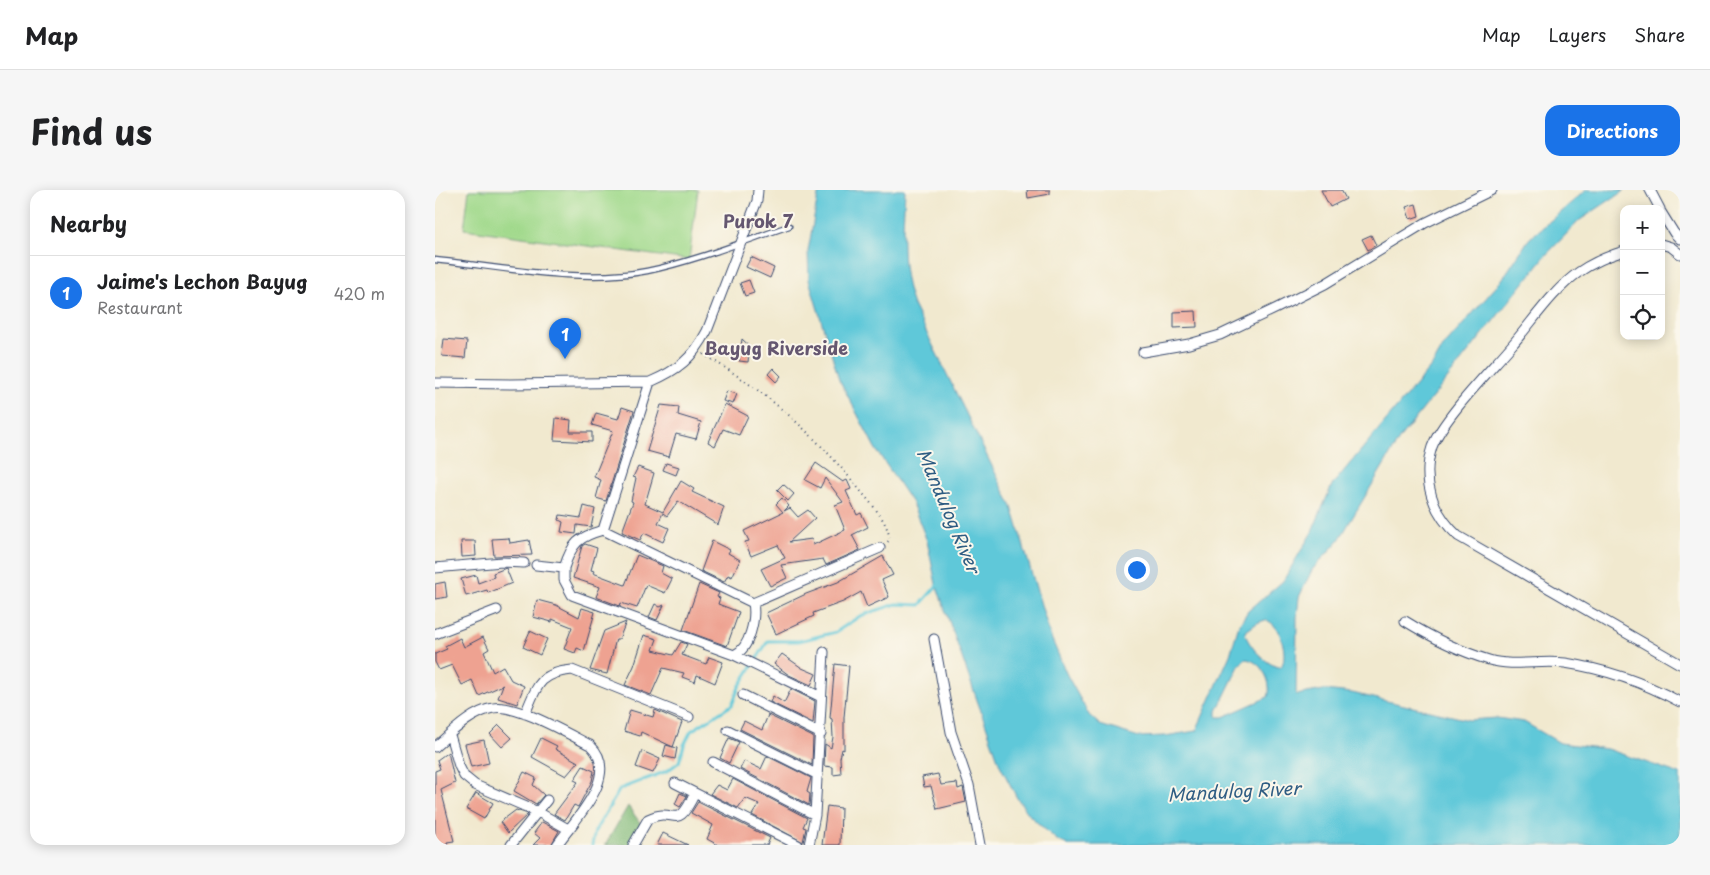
<!DOCTYPE html>
<html lang="en">
<head>
<meta charset="utf-8">
<style>
	:root { --surface:#fff; --page:#f6f6f6; --text:#202124; --muted:#757577; --line:#e0e0e0; --accent:#1a73e8 }
	body { margin:0; font-family:"Playpen Sans",sans-serif; background:var(--page); color:var(--text) }
	.controls { position:absolute; right:15px; top:15px; display:grid; overflow:hidden; border-radius:10px; box-shadow:0 2px 12px #0003 }
	.controls button { width:45px; height:45px; display:grid; place-items:center; padding:0; border:0; border-bottom:1px solid var(--line); background:var(--surface); color:var(--text); font:25px sans-serif }
	.you { position:absolute; left:701px; top:379px; width:18px; height:18px; margin:-12px; border:4px solid #fff; border-radius:50%; background:#1a73e8; box-shadow:0 0 0 8px #1a73e833 }
	.badge { display:grid; place-items:center; width:32px; height:32px; border-radius:50%; background:var(--accent); color:#fff; font-size:16px; font-weight:700 }
	.pin { position:absolute; translate:-50% -41px; filter:drop-shadow(0 1px 2px #0008) }
	.pin::after { content:''; position:absolute; top:26px; width:18px; height:15px; background:inherit; clip-path:polygon(0 0,100% 0,50% 100%) }
	.list { margin:0; padding:0; list-style:none }
	h2 { display:flex; justify-content:space-between; align-items:center; height:65px; margin:0; padding:0 20px; font-size:21px }
	h2 small { font-size:16px; font-weight:400; color:var(--muted) }
	.list li { display:grid; grid-template-columns:32px 1fr auto; gap:15px; align-items:center; box-sizing:border-box; height:75px; padding:0 20px; border-top:1px solid var(--line) }
	.list b { display:block; font-size:19px; white-space:nowrap }
	.list p { margin:0; font-size:16px; white-space:nowrap; color:var(--muted) }
	.list em { font-size:16px; font-style:normal; color:var(--muted) }
	.icon { flex:none; width:28px; height:28px; fill:none; stroke:currentColor; stroke-width:2; stroke-linecap:round; stroke-linejoin:round }
	.map { position:relative; flex:none; width:1245px; height:655px; overflow:hidden; border-radius:15px }
	header { display:flex; align-items:center; gap:30px; box-sizing:border-box; height:70px; padding:0 25px; background:var(--surface); border-bottom:1px solid var(--line) }
	header strong { font-size:24px }
	nav { display:flex; gap:28px; margin-inline-start:auto; font-size:18px }
	.intro { display:flex; align-items:center; justify-content:space-between; box-sizing:border-box; height:120px; padding:0 30px }
	h1 { margin:0; font-size:35px }
	.button { padding:12px 22px; border-radius:15px; background:var(--accent); color:#fff; font-size:18px; font-weight:700 }
	main { display:flex; gap:30px; padding:0 30px }
	aside { flex:1; background:var(--surface); border-radius:15px; box-shadow:0 2px 12px #0003 }
	.map>svg:first-child { display:block }
	.green { fill:#a0d98b; stroke:#5e8474 }
	.forest { fill:#80b977; stroke:#4e746a }
	.water { fill:#5ec8d9; stroke:#3c7c9c; fill-rule:evenodd }
	.lines { fill:none; stroke-linecap:round; stroke-linejoin:round }
	.stream { stroke:#5ec8d9; stroke-width:3 }
	.building { fill:#eea291 }
	.lane-casing { stroke:#3b4b6f; stroke-width:7 }
	.street-casing { stroke:#3b4b6f; stroke-width:11 }
	.path { stroke:#3b4b6f; stroke-width:2; stroke-dasharray:1 4; stroke-linecap:butt }
	.lane { stroke:#fff; stroke-width:4.5 }
	.street { stroke:#fff; stroke-width:9 }
	.labels { text-anchor:middle; stroke-width:4; stroke-linejoin:round; paint-order:stroke }
	.neighbourhood-label { font-size:18px; font-weight:bold; fill:#655770; stroke:#fbf7ec }
	.water-label { font-size:18px; font-style:italic; fill:#2f5d83; stroke:#fbf7ec }
</style>
</head>
<body>
<header>
<strong>Map</strong>
<nav><a>Map</a><a>Layers</a><a>Share</a></nav>
</header>
<div class="intro"><h1>Find us</h1><a class="button">Directions</a></div>
<main>
<aside>
<h2>Nearby<small></small></h2>
<ul class="list">
<li><span class="badge">1</span><div><b>Jaime's Lechon Bayug</b><p>Restaurant</p></div><em>420 m</em></li>
</ul>
</aside>
<div class="map">
<svg width="1245" height="655" viewBox="0 0 1245 655">
	<rect width="100%" height="100%" fill="#fbf7ec"/>
	<filter id="ink" filterUnits="userSpaceOnUse"><feTurbulence type="fractalNoise" baseFrequency=".02" numOctaves="2"/><feDisplacementMap in="SourceGraphic" scale="10" xChannelSelector="R" yChannelSelector="G"/><feConvolveMatrix kernelMatrix="1 2 1 2 8 2 1 2 1" color-interpolation-filters="sRGB"/></filter>
	<filter id="wash" filterUnits="userSpaceOnUse"><feTurbulence type="fractalNoise" baseFrequency=".0096" numOctaves="4" result="noise"/><feDisplacementMap in="SourceGraphic" scale="20" xChannelSelector="R" yChannelSelector="G"/><feGaussianBlur stdDeviation="1.12" result="paint"/><feColorMatrix in="noise" values="0 0 0 0 0 0 0 0 0 0 0 0 0 0 0 0 0 1.4 0 .05"/><feComposite in="paint" operator="in"/></filter>
	<g filter="url(#wash)">
		<rect width="100%" height="100%" fill="#f1e9cf"/>
		<path class="green" d="M34,0H263L254,70L29,39Z"/>
		<path class="forest" d="M193,616L206,634L195,655H170Z"/>
		<path class="water" d="M384,0H470C468,39 464,77 478,115L577,317L615,445L632,485L654,525L665,535L704,547L730,546L761,541L795,465L804,435L813,421L848,391L877,342L897,295L999,173L1008,157L1066,91L1094,49L1151,0H1190L1145,30L1111,65L965,248L904,350L877,380L864,407L862,427L861,505L889,500L917,503L1034,530L1062,528L1089,532L1125,553L1172,559L1245,584V655H633L622,650L596,627L582,608L565,575L501,394L492,351L477,313L440,258L404,189L374,90L373,61ZM830,430C845,432 854,465 846,477C834,478 811,454 810,442L822,433ZM811,469C827,471 838,493 833,507L788,527H782V521L805,474Z"/>
		<g class="lines">
			<path class="stream" d="M157,655L160,641L185,599L232,581L244,572L249,555L256,541L297,515L304,497L333,451H364L401,442L425,426L461,414L485,415L504,393"/>
		</g>
		<g id="blocks">
			<path class="building" d="M592,0H615V4L593,8Z
				M886,0H906L911,9L895,17Z
				M981,14L984,26L975,29L971,17Z
				M936,45L941,55L933,60L927,49Z
				M316,67L339,78L335,88L311,77Z
				M314,90L319,103L310,106L305,93Z
				M761,121L762,137L739,138V122Z
				M9,149L32,151L30,168L7,166Z
				M307,149L322,163L314,162L313,172L304,171Z
				M338,178L346,186L341,192L333,184Z
				M292,201L302,204L298,214L288,211Z
				M290,214L313,226L304,245L288,239L280,256L273,252Z
				M226,215L244,217L243,225L266,232L261,249L241,244L234,267L212,261Z
				M187,217L199,221L171,311L161,308L166,290L159,287L178,241L157,235L161,223L183,229Z
				M121,228L136,230L135,242H157V252L119,250Z
				M231,273L244,277L241,285L228,280Z
				M381,273L408,292L412,290L416,299L411,301L422,325L426,323L433,337L417,345L425,360L391,375L388,369L346,375L352,388L335,396L326,379L350,368L343,355L316,366L310,352L314,351L309,341L348,322L341,314L347,308L354,316L349,321L355,318L363,327L373,320L380,328L354,352L377,349L378,355L410,340L400,315L408,312L390,288L385,298L370,290Z
				M203,277L219,283L210,314L228,322L246,291L259,299L257,302L289,317L283,335L243,311L232,326L228,323L223,333L234,338L228,352L209,343L205,350L187,342L198,312L196,311L201,288L198,287Z
				M348,294L359,304L353,311L342,300Z
				M149,316L160,319L156,337L142,335L141,344L126,342L128,332L124,330L125,325L146,328Z
				M74,348L75,353L94,350L97,365L59,366L57,349Z
				M26,351H40L41,366L27,367Z
				M277,351L295,360L293,363L305,370L297,387L293,385L289,392L266,381Z
				M150,354L162,358L156,380L159,381L158,383L190,395L202,365L228,376L226,383L237,389L230,403L211,395L202,418L186,413L185,416L161,407L165,397L138,388L147,356Z
				M448,366L458,385L447,390L454,407L432,417L426,402L408,412L378,423L379,426L341,444L331,423L371,404L403,392Z
				M71,378L77,393L53,403L52,400L31,406L26,389L41,385L43,393L59,387L58,383Z
				M10,392L12,407L0,409V394Z
				M264,394L284,403L282,407L285,408L283,414L304,422L292,456L248,440Z
				M102,410L121,415L144,427L147,418L160,422L149,461L142,458L140,463L129,459L137,437L117,429V432L98,427Z
				M220,414L225,417L229,415L222,430L214,427Z
				M191,432L184,449H181L172,484L155,480L169,441Z
				M95,441L112,449L105,465L88,457Z
				M209,445L222,449L218,460L238,465L246,452L252,454L247,465L271,474L274,467L288,472L280,493L262,485L260,492L247,487L249,483L228,478L216,505L190,495L199,476Z
				M48,447L54,459L49,462L58,482L68,476L76,490L89,496L82,514L63,508L68,495L44,506L37,490L27,495L17,475L4,480L0,472V464L12,459L10,456L25,448L29,457Z
				M347,464L367,478L381,484L376,495L354,485L339,474Z
				M400,474L414,476L409,527V560L407,559L405,568L406,584L398,585V577L389,576L390,554L396,558L398,547L397,529L395,528Z
				M356,499L380,511L378,533L335,512L338,506L349,513Z
				M195,520L218,527L220,520L247,532L238,557L206,542L205,546L189,541Z
				M333,525L378,547L377,575L305,539L309,531L327,540Z
				M64,535L77,548L67,557L55,544Z
				M106,548L122,556L120,559L143,572L131,586L97,567Z
				M294,548L304,552L294,573L285,568Z
				M49,550L54,573L36,577L30,554Z
				M231,555L242,558L240,569L228,566Z
				M207,561L225,569L218,583L201,577Z
				M13,562L20,593L6,600L19,651L12,652L13,655H0V581L5,579L2,570Z
				M332,566L376,588L372,602L375,604L374,615L305,579L309,571L326,579Z
				M148,576L159,581L157,591L143,617L139,615L130,630L119,624L143,592L139,590Z
				M89,582L101,588L98,595L109,605L101,614L79,601Z
				M503,584L506,595L522,593L523,599L528,597L531,612L502,619L496,596L489,597L487,587Z
				M298,589L372,628L368,637L371,638L368,652L317,625L324,614L310,608L303,618L275,604L282,595L292,600Z
				M41,603L58,613L49,629L31,619Z
				M245,603L252,606L245,617L240,614Z
				M263,612L335,648L332,655H283L272,649L278,635L256,623Z
				M392,616L406,618L405,655H387Z
				M81,620L93,624L73,643L65,632Z
				M107,632L124,641L116,655H98L105,648L99,643Z
				M228,643L253,655H222Z"/>
		</g>
	</g>
	<g filter="url(#ink)">
		<use href="#blocks" fill-opacity="0" stroke="#3b4b6f" stroke-width="1"/>
		<g class="lines">
			<g class="lane-casing">
				<path id="lane" d="M0,70C67,77 146,94 212,81C257,72 310,51 354,36"/>
			</g>
			<g class="street-casing">
				<path id="street" d="M1215,0L1225,19
					M1226,22L1239,43L1245,49
					M1226,54L1236,57L1245,64
					M1189,61C1173,66 1157,73 1144,82C1118,100 1098,131 1077,155C1055,181 1008,228 997,257C986,291 998,323 1023,346L1245,474
					M708,162L754,154L785,145L842,118L890,94L990,33L1057,0
					M0,193L76,194L215,192C243,180 258,168 272,141L322,11L323,0
					M168,340L215,192
					M101,375L129,378C137,353 143,347 168,340L318,413L445,358
					M0,378L67,372L89,373
					M129,378V390L137,405L299,465C315,459 321,428 318,413
					M970,431C996,447 1024,461 1054,470C1078,477 1105,470 1130,473C1170,479 1210,493 1245,512
					M0,444L62,420
					M499,449L516,542L534,595L545,655
					M299,465L386,507
					M308,505L386,544
					M90,524C102,496 104,483 137,480L254,527
					M293,540L383,585
					M15,545L24,576L29,586L40,595L103,622L133,639
					M0,557C16,543 36,522 58,518C80,513 133,544 155,555C187,585 139,630 122,655
					M278,572L380,625
					M240,593L363,655
					M76,655L112,610
					M198,655L213,629C242,615 240,645 260,603
					M374,655L380,625L389,462"/>
			</g>
			<path class="path" d="M268,164C333,203 376,240 424,299C436,314 452,329 455,350L451,353"/>
			<use href="#lane" class="lane"/>
			<use href="#street" class="street"/>
		</g>
	</g>
	<g class="labels">
		<g class="neighbourhood-label">
			<text x="323" y="38">Purok 7</text>
			<text x="341" y="165">Bayug Riverside</text>
		</g>
		<g class="water-label">
			<text transform="translate(513 321) rotate(67)" y="6">Mandulog River</text>
			<text transform="translate(799 602) rotate(-3)" y="6">Mandulog River</text>
		</g>
	</g>
</svg>
<div class="controls">
<button>+</button>
<button>−</button>
<button><svg class="icon" aria-label="locate" viewBox="0 0 24 24"><circle cx="12" cy="12" r="6"/><path d="M12 2v4M12 18v4M2 12h4M18 12h4"/></svg></button>
</div>
<div class="you"></div>
<div class="pin badge" style="left:130px;top:169px">1</div>
</div>
</main>
</body>
</html>
